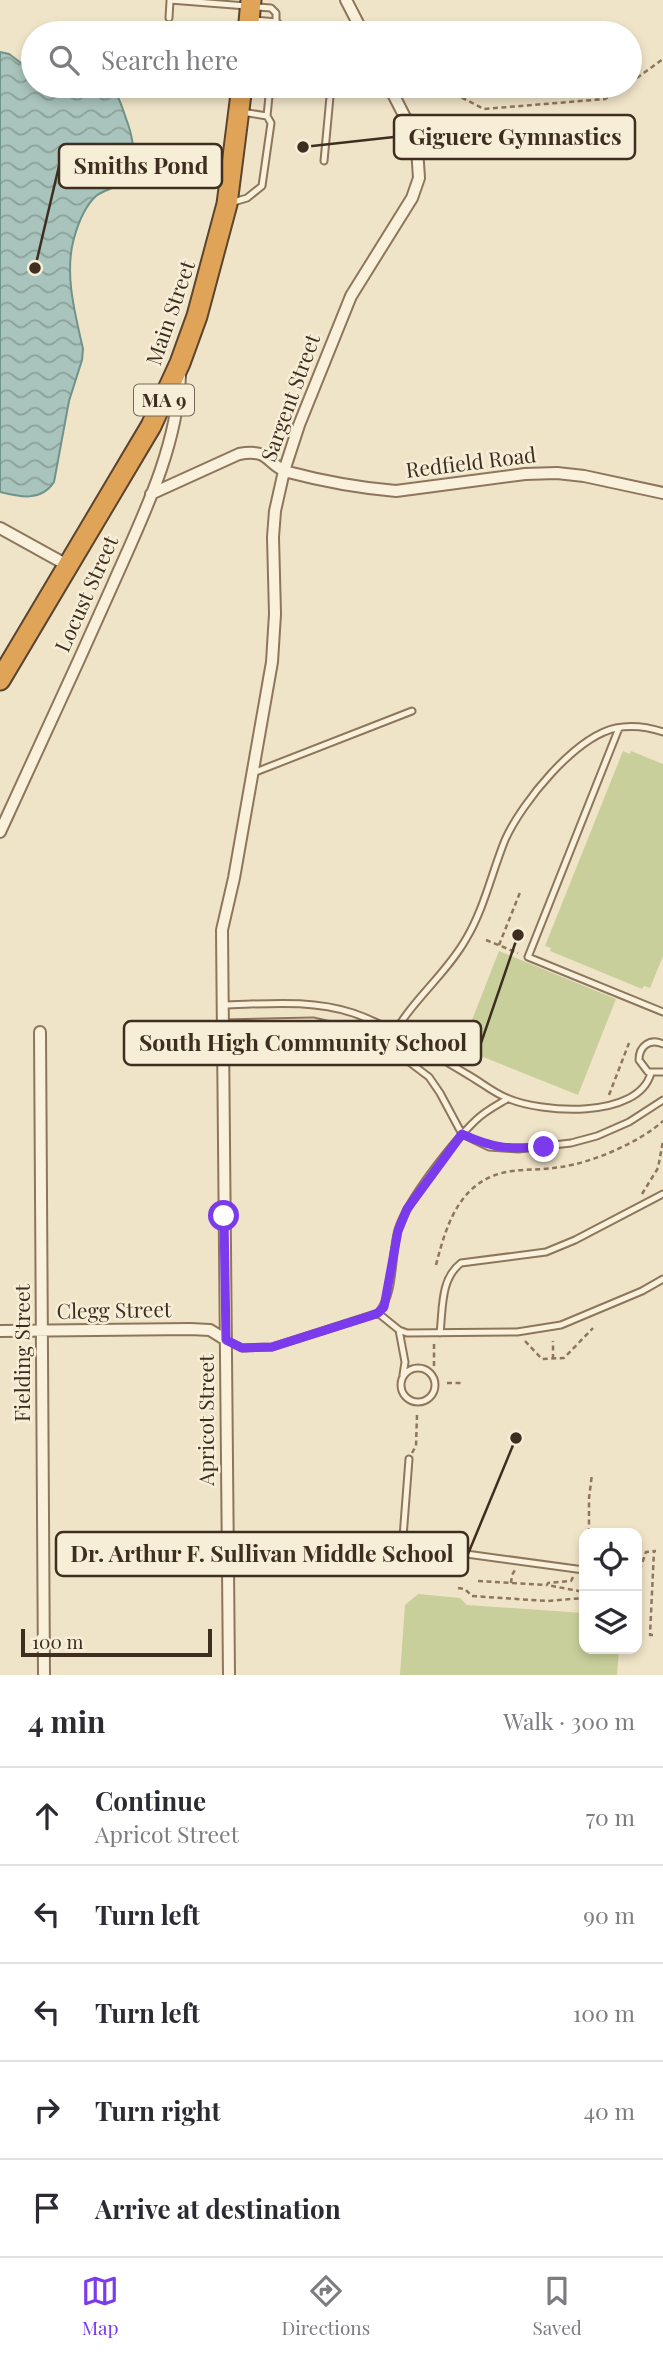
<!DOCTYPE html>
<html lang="en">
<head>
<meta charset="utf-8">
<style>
	:root { --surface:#fff; --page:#f7f7f7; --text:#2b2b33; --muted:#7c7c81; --line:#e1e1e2; --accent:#7c3aed }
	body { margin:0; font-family:"Playfair Display",serif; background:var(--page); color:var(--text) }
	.controls { position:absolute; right:21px; bottom:21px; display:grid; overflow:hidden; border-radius:14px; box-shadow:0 4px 10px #0003 }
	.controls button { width:63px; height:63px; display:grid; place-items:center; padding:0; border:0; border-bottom:2px solid var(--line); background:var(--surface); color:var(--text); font:35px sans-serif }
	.scale { position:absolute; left:21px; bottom:18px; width:191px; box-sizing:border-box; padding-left:7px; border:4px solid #3d2e20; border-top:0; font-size:19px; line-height:24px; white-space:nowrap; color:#3d2e20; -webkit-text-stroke:5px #f7eed8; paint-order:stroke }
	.stop { position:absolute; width:21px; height:21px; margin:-16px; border:5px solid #7c3aed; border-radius:50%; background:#fff }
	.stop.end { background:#7c3aed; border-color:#fff; box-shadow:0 2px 7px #0008 }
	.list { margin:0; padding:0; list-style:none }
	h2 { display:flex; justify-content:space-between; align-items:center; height:91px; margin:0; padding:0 28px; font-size:30px }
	h2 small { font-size:23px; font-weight:400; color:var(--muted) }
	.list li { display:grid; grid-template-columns:46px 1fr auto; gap:21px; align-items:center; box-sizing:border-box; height:98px; padding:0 28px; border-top:2px solid var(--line) }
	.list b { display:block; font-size:26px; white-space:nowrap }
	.list p { margin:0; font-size:23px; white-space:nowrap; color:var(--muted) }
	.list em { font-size:23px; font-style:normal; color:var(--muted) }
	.icon { flex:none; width:38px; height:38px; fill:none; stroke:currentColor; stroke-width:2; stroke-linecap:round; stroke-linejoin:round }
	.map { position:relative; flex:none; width:663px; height:1675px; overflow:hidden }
	.search { position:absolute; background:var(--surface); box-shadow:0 4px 10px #0003; left:21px; right:21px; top:21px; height:77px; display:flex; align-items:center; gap:18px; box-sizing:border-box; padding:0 24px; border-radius:38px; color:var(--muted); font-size:26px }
	.sheet { height:581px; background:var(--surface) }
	nav { display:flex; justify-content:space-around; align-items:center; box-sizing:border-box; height:98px; border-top:2px solid var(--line); background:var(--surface); font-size:19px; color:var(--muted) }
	nav a { display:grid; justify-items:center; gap:4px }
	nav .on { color:var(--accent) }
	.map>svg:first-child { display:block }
	.green { fill:#c9cf9b }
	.water { fill:url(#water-waves); stroke:#6f938a; stroke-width:2 }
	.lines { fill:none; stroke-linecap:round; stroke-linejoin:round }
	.lane-casing { stroke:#8d765c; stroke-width:9 }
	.street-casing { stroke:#8d765c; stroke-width:14 }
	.highway-casing { stroke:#5b4430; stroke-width:23 }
	.path { stroke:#8d765c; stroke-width:2.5; stroke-dasharray:5 3.5; stroke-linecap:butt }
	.lane { stroke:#faf1dc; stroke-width:5 }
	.street { stroke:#faf1dc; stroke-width:10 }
	.highway { stroke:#e0a458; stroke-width:19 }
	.route { stroke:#7c3aed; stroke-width:9 }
	.labels { text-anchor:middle; stroke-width:5; stroke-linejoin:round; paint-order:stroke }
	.shield { fill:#f7eed8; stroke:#756857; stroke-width:2 }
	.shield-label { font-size:19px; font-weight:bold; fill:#3d2e20 }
	.street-label { font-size:21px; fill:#3d2e20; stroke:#f7eed8 }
	.leader { fill:none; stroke:#3d2e20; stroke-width:2.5 }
	.callout-dot { fill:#3d2e20; stroke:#f7eed8; stroke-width:2.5 }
	.callout { fill:#f7eed8; stroke:#3d2e20; stroke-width:2.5 }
	.callout-label { font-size:23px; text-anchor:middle; font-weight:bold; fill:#3d2e20 }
</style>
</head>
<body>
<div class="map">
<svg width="663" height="1675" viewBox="0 0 663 1675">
	<defs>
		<pattern id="water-waves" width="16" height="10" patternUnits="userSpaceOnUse" patternTransform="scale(1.75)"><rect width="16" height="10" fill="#a9c4bc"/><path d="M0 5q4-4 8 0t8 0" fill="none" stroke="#8ba098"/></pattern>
	</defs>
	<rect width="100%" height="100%" fill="#f0e4c8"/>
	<path class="green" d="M623,751L630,754L631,751L663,764V956L650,988L644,986L642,989L550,951L551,948L545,946Z
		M499,951L616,999L578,1095L461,1048Z
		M418,1594L460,1598L467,1605L584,1613V1649H619L617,1675H400L405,1605Z"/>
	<path class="water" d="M0,52L9,54L33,72V86L75,89L110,86C120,96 123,111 128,124C134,142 139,172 120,184C113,189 103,190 96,196C85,206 78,224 74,238C64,274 75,313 83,349L82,360L69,401L54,482C41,502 20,497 0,492Z"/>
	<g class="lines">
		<g class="lane-casing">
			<path id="lane" d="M170,0L271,8L276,13V33
				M169,18L170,1
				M253,20L277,22L285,33
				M242,112L267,116
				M324,161L331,86
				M230,203L247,198L262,186L271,123L267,116L270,86
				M619,728L528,957L663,1012
				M253,773L412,711
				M222,1005C267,1004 310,999 353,1013C396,1028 432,1054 470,1076C482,1083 494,1093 507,1098C541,1113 638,1120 651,1073
				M222,1023L313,1021L339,1027L388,1046L429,1077L440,1093L462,1134L489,1147L518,1149L571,1143L597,1136L629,1122L663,1100
				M663,1044C650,1038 639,1046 639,1060L648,1072H663
				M388,1046C406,1004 444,978 466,939C484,909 492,872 505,840C522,802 575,737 616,728C631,725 648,727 663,732
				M378,1313L399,1330L407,1333L517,1332L561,1325L642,1291L663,1279
				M399,1330L405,1362L403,1375
				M440,1333C443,1309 440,1279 461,1263L546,1252L575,1240L663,1194
				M226,1340L242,1348L272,1347L378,1313C395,1295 391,1253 398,1230C407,1200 453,1142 476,1120C485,1111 497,1105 507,1099
				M401 1385a17 17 0 1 1 34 0a17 17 0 1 1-34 0Z
				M227,1549L437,1550L584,1570
				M402,1550L409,1459"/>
		</g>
		<g class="street-casing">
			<path id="street" d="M346,0L363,33
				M151,494L239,454C271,448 266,465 288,472C322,481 360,488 396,491L525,474L557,473L584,476L663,493
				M0,528L67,565
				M0,832C38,750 76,667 113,584C142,518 177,449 180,376
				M40,1032L44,1675
				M0,1331L190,1329L210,1330L226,1340
				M229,1675L222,930L234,878L272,662L275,614L273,537L275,511L284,471L299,425L351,296L412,198L419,178L417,148L410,127L389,86"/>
		</g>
		<g class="highway-casing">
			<path id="highway" d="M248,33L251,0
				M0,680L151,426L180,363L197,316L227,204L242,86"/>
		</g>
		<path class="path" d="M630,83L663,59
			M439,86L484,109L605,99L625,86
			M486,940L518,953
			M499,945L521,890
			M609,1095L629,1043
			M642,1194L658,1168L663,1141
			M436,1265C447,1222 461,1178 512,1171C528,1169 544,1170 560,1167C592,1163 640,1142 663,1121
			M525,1341L542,1359L564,1358L593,1328
			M434,1344V1366
			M553,1359V1341
			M447,1383H462
			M412,1453L416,1446L417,1415
			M589,1533V1498L592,1474
			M573,1577L571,1581L548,1583L547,1585L584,1592
			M637,1578L646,1552L656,1551
			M478,1581L547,1585
			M511,1583L512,1575L516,1568
			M458,1588L465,1589L472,1596L547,1601L584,1598
			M653,1635H650L654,1551"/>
		<use href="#lane" class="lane"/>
		<use href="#street" class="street"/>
		<use href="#highway" class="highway"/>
	</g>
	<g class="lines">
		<path class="route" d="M224,1216L226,1340L242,1348L272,1347L370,1316L378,1313L384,1307L398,1231L407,1209L462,1134C495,1149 508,1149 544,1147"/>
	</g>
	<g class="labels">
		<rect class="shield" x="134" y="384.5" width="60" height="31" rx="5"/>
		<g class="shield-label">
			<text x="164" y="407">MA 9</text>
		</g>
		<g class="street-label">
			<text transform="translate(171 313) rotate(-71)" y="7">Main Street</text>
			<text transform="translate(291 398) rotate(-70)" y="7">Sargent Street</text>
			<text transform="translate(471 463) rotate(-7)" y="7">Redfield Road</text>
			<text transform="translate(87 594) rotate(-66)" y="7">Locust Street</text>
			<text transform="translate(114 1311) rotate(-1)" y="7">Clegg Street</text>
			<text transform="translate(23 1353) rotate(-90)" y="7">Fielding Street</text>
			<text transform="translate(207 1420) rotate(-90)" y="7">Apricot Street</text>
		</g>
	</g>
	<path class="leader" d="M303 147L394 137M35 268L59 166M518 935L481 1043M516 1438L468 1554"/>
	<g class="callout-dot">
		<circle cx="303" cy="147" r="7"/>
		<circle cx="35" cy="268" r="7"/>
		<circle cx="518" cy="935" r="7"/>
		<circle cx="516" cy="1438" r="7"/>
	</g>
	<g class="callout">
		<rect x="394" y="115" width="241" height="44" rx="7"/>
		<rect x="59" y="144" width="163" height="44" rx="7"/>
		<rect x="124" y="1021" width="357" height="44" rx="7"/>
		<rect x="56" y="1532" width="412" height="44" rx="7"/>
	</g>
	<g class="callout-label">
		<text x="515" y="145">Giguere Gymnastics</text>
		<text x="141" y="174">Smiths Pond</text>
		<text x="303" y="1051">South High Community School</text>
		<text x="262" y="1562">Dr. Arthur F. Sullivan Middle School</text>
	</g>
</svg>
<div class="controls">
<button><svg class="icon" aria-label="locate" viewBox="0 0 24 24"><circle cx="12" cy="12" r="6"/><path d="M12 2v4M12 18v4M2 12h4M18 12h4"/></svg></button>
<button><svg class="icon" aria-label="layers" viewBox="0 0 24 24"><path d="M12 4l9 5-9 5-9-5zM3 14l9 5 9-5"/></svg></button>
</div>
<div class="scale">100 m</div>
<div class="stop" style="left:224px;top:1216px"></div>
<div class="stop end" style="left:544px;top:1147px"></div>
<div class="search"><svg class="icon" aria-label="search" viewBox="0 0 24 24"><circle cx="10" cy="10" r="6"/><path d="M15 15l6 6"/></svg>Search here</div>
</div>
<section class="sheet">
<h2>4 min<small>Walk · 300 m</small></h2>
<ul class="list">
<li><svg class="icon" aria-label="ahead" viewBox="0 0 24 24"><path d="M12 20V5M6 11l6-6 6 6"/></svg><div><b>Continue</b><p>Apricot Street</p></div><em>70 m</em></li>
<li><svg class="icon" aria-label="left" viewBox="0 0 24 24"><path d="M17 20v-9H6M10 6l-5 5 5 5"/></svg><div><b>Turn left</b></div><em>90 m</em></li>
<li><svg class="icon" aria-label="left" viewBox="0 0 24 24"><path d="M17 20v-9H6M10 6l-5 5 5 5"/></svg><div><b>Turn left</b></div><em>100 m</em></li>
<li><svg class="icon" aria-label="right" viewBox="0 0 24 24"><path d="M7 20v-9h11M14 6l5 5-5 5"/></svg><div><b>Turn right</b></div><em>40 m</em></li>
<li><svg class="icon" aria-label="arrive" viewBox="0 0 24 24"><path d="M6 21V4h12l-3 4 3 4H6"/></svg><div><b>Arrive at destination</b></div></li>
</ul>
</section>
<nav>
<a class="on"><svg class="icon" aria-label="map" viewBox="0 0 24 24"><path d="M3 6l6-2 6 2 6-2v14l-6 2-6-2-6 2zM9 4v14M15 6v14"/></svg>Map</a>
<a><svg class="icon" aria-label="directions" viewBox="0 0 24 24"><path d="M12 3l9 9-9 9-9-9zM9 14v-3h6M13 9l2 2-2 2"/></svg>Directions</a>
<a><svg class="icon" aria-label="saved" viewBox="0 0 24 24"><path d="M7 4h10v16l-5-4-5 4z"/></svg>Saved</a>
</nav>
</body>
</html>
